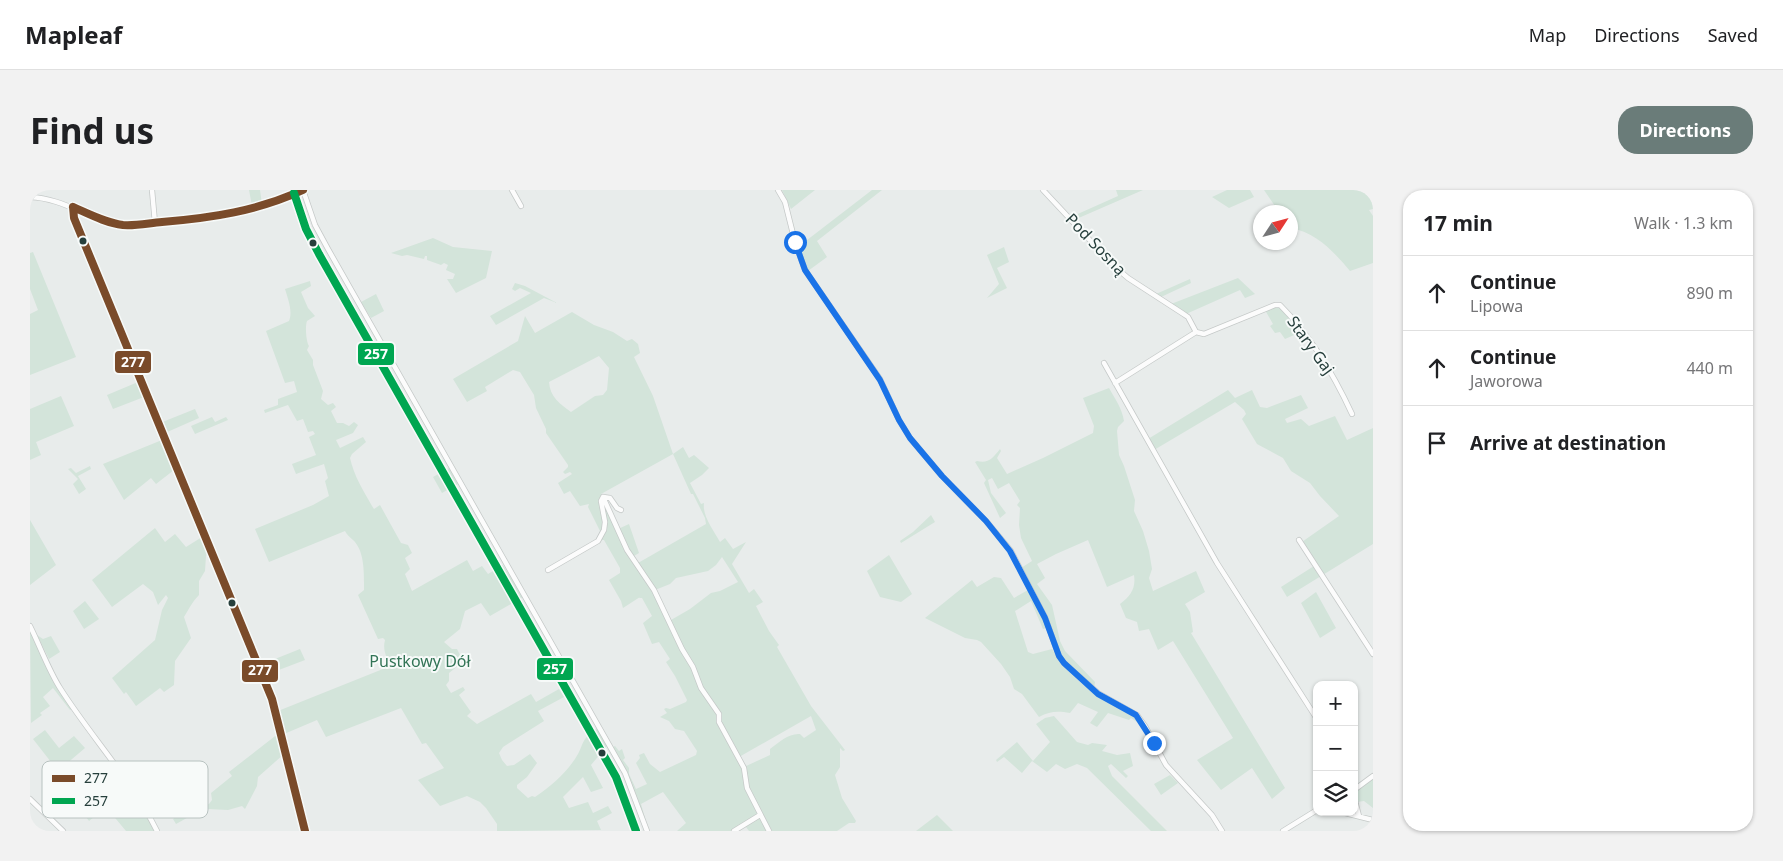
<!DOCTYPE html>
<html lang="en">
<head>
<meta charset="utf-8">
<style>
	:root { --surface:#fff; --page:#f2f2f2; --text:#202124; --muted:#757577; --line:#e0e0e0; --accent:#6a7c79 }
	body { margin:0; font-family:"Noto Sans",sans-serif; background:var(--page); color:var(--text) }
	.controls { position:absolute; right:15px; bottom:15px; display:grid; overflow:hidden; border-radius:10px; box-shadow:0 1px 4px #0004 }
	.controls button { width:45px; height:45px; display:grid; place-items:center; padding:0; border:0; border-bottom:1px solid var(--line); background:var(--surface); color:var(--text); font:25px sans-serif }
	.compass { position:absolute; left:1223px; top:15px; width:45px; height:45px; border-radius:50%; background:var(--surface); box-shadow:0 1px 4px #0004; rotate:54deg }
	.stop { position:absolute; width:15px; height:15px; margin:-11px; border:4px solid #1a73e8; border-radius:50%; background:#fff }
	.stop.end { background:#1a73e8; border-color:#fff; box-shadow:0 1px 5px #0008 }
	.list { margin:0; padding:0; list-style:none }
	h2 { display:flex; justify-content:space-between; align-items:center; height:65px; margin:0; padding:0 20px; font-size:21px }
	h2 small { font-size:16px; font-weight:400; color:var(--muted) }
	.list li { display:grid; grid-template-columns:32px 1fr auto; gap:15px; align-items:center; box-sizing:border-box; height:75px; padding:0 20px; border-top:1px solid var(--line) }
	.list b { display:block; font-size:19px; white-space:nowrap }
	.list p { margin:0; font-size:16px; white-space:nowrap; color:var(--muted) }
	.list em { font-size:16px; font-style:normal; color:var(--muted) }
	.icon { flex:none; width:28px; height:28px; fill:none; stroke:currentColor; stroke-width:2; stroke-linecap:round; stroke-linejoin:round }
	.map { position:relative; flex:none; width:1343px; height:641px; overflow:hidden; border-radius:20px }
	header { display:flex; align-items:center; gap:30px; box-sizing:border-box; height:70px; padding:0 25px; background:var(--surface); border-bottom:1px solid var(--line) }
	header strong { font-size:24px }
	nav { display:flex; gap:28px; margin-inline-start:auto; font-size:18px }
	.intro { display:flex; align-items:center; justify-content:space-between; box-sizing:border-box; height:120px; padding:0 30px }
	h1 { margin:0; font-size:35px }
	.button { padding:12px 22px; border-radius:20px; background:var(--accent); color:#fff; font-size:18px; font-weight:700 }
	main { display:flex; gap:30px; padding:0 30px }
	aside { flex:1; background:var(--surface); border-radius:20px; box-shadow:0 1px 4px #0004 }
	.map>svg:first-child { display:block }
	.green { fill:#d3e4da; fill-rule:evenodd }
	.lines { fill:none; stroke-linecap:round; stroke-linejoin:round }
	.minor-casing { stroke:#c5c9c8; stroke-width:6 }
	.minor { stroke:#fcfcfc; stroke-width:4.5 }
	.bus-1-casing { stroke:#f7faf9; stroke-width:11 }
	.bus-2-casing { stroke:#f7faf9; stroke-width:11 }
	.bus-1 { stroke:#7a4b2a; stroke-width:8 }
	.bus-2 { stroke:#00a651; stroke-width:8 }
	.route { stroke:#1a73e8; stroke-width:6 }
	.bus-dot { fill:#263f3c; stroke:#f7faf9; stroke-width:2 }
	.labels { text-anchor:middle; stroke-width:4; stroke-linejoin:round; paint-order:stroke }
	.street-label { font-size:16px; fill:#263f3c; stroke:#f7faf9 }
	.park-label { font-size:16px; fill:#327456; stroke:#f7faf9 }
	.key { fill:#f7faf9; stroke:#b8c2c0; stroke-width:1 }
	.key-label { font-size:14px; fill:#263f3c }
	.line-badge { stroke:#f7faf9; stroke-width:2 }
	.badge-label { font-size:14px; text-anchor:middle; font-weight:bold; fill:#fff }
</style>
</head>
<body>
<header>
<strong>Mapleaf</strong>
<nav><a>Map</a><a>Directions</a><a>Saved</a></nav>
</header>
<div class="intro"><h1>Find us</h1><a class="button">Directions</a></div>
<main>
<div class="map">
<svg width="1343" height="641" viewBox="0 0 1343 641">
	<rect width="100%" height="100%" fill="#e8eceb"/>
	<path class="green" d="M219,0H230L232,14L222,16Z
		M752,0H785L761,19Z
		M842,0H852L787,51L797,67L778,81L768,57Z
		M1086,0H1113L1044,30L1041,27L1088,6Z
		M1197,0H1220L1224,7L1199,18L1182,7Z
		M1234,0H1342L1343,19L1339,20L1343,26V73L1320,81C1304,62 1287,43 1261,38L1260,22H1249Z
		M403,48L423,57L462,61L456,88L426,103L417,89H423L425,84L416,80L418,75L414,73L411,75L397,70V66H395L394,69L377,65L372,66L361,63Z
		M974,57L979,72L967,78L977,98L957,108L969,94L957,65Z
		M3,62L46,167L0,185V124L8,120L0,99V63Z
		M1208,88L1225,104L1215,108L1210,100L1156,124L1141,114Z
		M1160,89L1161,93L1131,107L1126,104Z
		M280,91L281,96L271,102L278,118L285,126L277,131C275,136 276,151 279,156L277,160L283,170V175L293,201L291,209L298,215L303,213L306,217L301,221L307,233H313L319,236L324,232L328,235L323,243L306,250L310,258L333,247L336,252L322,264L320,268C324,286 333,300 342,316L344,319L350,315L371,353L378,355L382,363L375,368L380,379L375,384L382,401L437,370L443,381L452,376L458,384L473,375L493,407L460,426L451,413L435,421L430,439L414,452L422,459H427L430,465L429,475L419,483V491L416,495L421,503L433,497L435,500L429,505L441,522L437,526L447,534L501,504L506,512L529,499L534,507L508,521L514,531L473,557L469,563L472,570L477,576L484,575L500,564L507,573L497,587L487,595V598L498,608L502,606L505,607C522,595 533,586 545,569C555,554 549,551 567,538L577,556L561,575L573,598L561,602L553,587L533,607L539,618L558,612L563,623L578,616L582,623L567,631L571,640L467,641V634L456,618L450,612L437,606L410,616L388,590L414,578L396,553L392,554L371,518L296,547L287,530L254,544L248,521L358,477C358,466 352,462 355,450L353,448L348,449L328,405L334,400C334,384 335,361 323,350C320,347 317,345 315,341L239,372L225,339L283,315L299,306L295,291L298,288L294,274L266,284L262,274L286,265L279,247L285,244L283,241L278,242L273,229L267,231L258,215L235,223L234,220L248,215V209L267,202L264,191L255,193L236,141L259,131C263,121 258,109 255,99Z
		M485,93L495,96L527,113L514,108L466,135L460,126L501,103L490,98L485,101L482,99Z
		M346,104L354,121L341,128L331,112Z
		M1245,116L1252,119L1271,142L1255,149L1250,142L1245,143L1240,136L1243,134L1235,120Z
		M542,122L564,135L583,142L597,151L602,149L608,154L610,163L604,167L623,206L643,264L653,257L659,268L664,265L679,278L672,285L660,293L671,314L674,313C672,326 684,341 690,352L695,348L703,359L716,352L702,374L719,403L724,399L733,412L726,416L739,441L749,455L747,457L781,516L815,560L813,561L810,558V577L805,585L812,608L826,631L825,633H819L807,641H719L716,637L702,641H647L656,633L633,602L611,614L617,635L583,557L585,556L589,561L592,559L595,568L593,570L599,578V584L606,599L617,594L606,573L610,568L609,565L614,563L620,574L630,582L666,565L667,561L654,541L645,539L639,531L630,527L637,523L634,519L636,518L640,519L656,512L657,510L645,486L636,472L640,469L629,452L622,454L613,433L622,426L612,408H609L610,407L593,418L591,411L579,390L590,383V378L574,350H572L552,361L565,351L570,341L558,317L559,314L550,316L540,301L534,304L528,293L542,284L540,282L535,284L533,282L538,277V275L516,243V239L506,218L504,205L490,182L483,180L455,197L457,201L437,212L423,189L488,151L495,126L505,143ZM569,166L579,178L577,200L573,205L565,206L541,222C530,214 520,207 519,192ZM643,264L661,304H663L675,328L676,334L608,373L604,366L609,363L599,334L588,339L571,304ZM692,367L708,392L690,401L681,403L660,419L641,430L625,400L640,394L646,388L678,381L686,375ZM781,526L786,540L774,548L770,544C759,543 749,552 740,559V565L714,577L709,567Z
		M108,192L114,207L83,219L77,205Z
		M1079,198C1085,209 1092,218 1094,231L1088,237L1087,241L1089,265L1094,276L1105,310L1104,321L1113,341L1119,361L1122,379L1119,388L1123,401L1166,381L1175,402L1155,414L1160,422L1163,442L1161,443L1255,598L1242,609L1222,578L1191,600L1167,570L1203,548L1143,451L1128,460L1119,439L1109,441L1107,432L1096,428L1090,414C1101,406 1106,398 1104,385L1077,397L1058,350L1026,364L1007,374L1015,388L1007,394L1022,415L1030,451L1035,461L1065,492L1064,499L1040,477L1030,464L1017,429L1002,396L991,378L1002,371L991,348L989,335L990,318L987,315L990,311L979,293L968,299L962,288L958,290L961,303L976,323L970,328L954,293L956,290L945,272L947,271C958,274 963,268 970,259L971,261L967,268L977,284L1013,268L1063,243L1064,236L1053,208Z
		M1198,200L1205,208L1222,200L1230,217L1237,218L1271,205L1278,218L1255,229L1257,233L1271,229L1279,236L1305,226L1317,250L1343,238V354L1257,407L1251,397L1284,376L1269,354L1309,326L1290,306L1280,293L1261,281L1253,268L1227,254L1212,229L1216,224L1214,220L1205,212L1124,260L1118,249Z
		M31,206L44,236L6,252L11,265L0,270V219Z
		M165,219L169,228L135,243L130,233Z
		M182,227L185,232L196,227L198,230L165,244L161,236Z
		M132,250L144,280L126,294L121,288L94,310L73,274Z
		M60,276L61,279L48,286L56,299L49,304L43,294L48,289L38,279L41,278L46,283Z
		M419,278L428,294L412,303L403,287Z
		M901,325L905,332L871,353L870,351L883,342Z
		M0,330L26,375L0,395Z
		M125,338L135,352L145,344L156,357L172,347L178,362L176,366L175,381L169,391V405C162,412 159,419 154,427L161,448L145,471L144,495L134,502L130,498L106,516L96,502L94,504L82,488L125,450L132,420L138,408L136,405L128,415L123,402L113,394L82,417L62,390Z
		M859,365L882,404L871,412L850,407L837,381Z
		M964,387L971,388L984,408L998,400L1013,428L1016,438L1013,439L1001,411L985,421L998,462L1003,464L1022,459C1034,480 1054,497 1075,510C1086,516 1100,521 1109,530C1115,537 1120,549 1125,557H1122L1110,534L1101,528L1099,530L1078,523L1067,537L1060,533L1068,522L1048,513L1040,523C1028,521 1020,521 1009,527L992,504L984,499L980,487L971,474L951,452L947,450L935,448L895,428L942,390L947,397Z
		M1286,402L1306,438L1290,448L1271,413Z
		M55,411L69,429L54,439L43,421Z
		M0,440L42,519L40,520L23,498L13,507L20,516L10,523L12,525L1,533Z
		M7,445L13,449L21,446L30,462L19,469Z
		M270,459L275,470L233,486L230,475Z
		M1024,526L1047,552L1058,555L1062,553L1077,555L1072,561L1087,565L1100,563L1103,576L1093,581L1098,586L1096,588L1081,574L1078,576L1082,586L1137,641H1121L1057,578L1047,574L1035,579L1026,574L1017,582L1002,571L992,583L974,567L967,572L966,570L987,552L1003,571L1020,552L1006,534L1015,528Z
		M15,540L29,558L44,546L55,558L28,581L3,549Z
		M249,543L254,564L228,587L227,596L215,619L212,616L198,620L178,619L174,623L164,624L146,634L143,629L166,611L174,616L179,614L182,610L181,603L202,586L199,582Z
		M87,579L112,617L125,641H96L76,617L59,631L45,613Z
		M1140,585L1148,593L1131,605L1124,594Z
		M1343,587V618L1334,611L1327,612L1325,602Z
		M907,625L923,641H886Z"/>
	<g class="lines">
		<g class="minor-casing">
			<path id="minor" d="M122,0L125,33
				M273,0L285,35L298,59L595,583L617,641
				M482,0L491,16
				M748,0L755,12L765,52L775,80L850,189L869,230L880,248L912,286L956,331L981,361L1015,427L1029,466L1034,473L1068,503L1107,525L1115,536L1136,575L1182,625L1192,641
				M1013,0L1084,76L1098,88L1152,123L1158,127L1166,142
				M0,7C28,8 50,23 76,31C94,36 114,34 133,32C180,29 230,22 273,0
				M43,17L44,28L242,509L275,641
				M1166,142L1174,144L1245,115H1250C1281,146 1304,185 1322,224
				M1074,173L1187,373L1287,529
				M1085,193L1166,142
				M573,307L580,308L587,318L591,320
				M1269,350L1343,464
				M518,380L568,351L574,340L575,332L571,311L573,307L597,360L624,400L652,459L663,477L671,498L689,524V532L714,578L717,598L739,641
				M0,436C10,456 18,479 30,498C61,547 101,589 127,641
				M1324,600L1343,586
				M1324,607L1329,626
				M0,609L33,641
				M1311,622L1343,630
				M704,641L730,625
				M1253,641L1287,620
				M1342,641L1343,639"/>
		</g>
		<use href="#minor" class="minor"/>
		<g class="bus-1-casing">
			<path id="bus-1" d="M43,17L44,28L242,509L275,641
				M43,17C59,24 76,33 93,35C106,36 119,33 132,32C181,28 228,21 273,0"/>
		</g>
		<g class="bus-2-casing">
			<path id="bus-2" d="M264,3L276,39L289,64L586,587L606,641"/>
		</g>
		<use href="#bus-1" class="bus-1"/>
		<use href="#bus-2" class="bus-2"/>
	</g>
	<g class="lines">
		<path class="route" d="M765,52L775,80L850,190L869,230L880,248L912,286L956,331L980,361L1015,428L1029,466L1034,473L1068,504L1106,525L1124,553"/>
	</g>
	<g class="bus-dot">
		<circle cx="53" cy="51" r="4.5"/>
		<circle cx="283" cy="53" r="4.5"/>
		<circle cx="202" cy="413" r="4.5"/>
		<circle cx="572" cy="563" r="4.5"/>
	</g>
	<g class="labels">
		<g class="street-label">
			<text transform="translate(1066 54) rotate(46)" y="6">Pod Sosną</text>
			<text transform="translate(1281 155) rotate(54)" y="6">Stary Gaj</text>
		</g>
		<g class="park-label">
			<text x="390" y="477">Pustkowy Dół</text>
		</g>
	</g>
	<rect x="12" y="571" width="166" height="57" rx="8" class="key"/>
	<rect x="22" y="585" width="23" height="7" fill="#7a4b2a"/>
	<rect x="22" y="608" width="23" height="6" fill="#00a651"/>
	<g class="key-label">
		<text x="54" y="593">277</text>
		<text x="54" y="616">257</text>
	</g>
	<g class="line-badge">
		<rect x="327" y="152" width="38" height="24" rx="5" fill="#00a651"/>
		<rect x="84" y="160" width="38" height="24" rx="5" fill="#7a4b2a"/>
		<rect x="506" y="467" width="38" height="24" rx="5" fill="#00a651"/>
		<rect x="211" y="469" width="38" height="24" rx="5" fill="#7a4b2a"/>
	</g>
	<g class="badge-label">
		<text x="346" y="169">257</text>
		<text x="103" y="177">277</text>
		<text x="525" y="484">257</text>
		<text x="230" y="485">277</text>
	</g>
</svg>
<div class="controls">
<button>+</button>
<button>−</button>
<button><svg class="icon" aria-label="layers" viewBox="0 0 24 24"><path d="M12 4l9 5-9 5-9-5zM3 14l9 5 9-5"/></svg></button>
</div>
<svg class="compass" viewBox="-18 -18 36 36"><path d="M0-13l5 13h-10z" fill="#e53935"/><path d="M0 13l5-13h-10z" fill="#757577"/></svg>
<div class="stop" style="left:765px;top:52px"></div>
<div class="stop end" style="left:1124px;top:553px"></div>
</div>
<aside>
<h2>17 min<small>Walk · 1.3 km</small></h2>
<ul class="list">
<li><svg class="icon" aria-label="ahead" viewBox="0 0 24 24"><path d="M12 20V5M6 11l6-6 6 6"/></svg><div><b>Continue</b><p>Lipowa</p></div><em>890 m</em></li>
<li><svg class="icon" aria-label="ahead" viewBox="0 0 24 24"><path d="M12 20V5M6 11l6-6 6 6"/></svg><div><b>Continue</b><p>Jaworowa</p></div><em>440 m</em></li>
<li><svg class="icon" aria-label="arrive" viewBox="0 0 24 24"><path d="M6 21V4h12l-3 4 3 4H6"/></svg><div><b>Arrive at destination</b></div></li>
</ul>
</aside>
</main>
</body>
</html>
